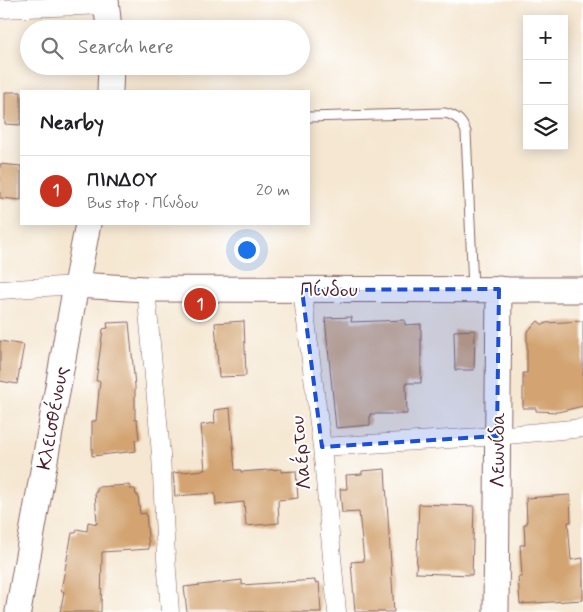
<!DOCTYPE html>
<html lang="en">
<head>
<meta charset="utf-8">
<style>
	:root { --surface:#fff; --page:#f6f6f6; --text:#202124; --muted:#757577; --line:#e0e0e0; --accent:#c8321e }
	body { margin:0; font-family:Mynerve,sans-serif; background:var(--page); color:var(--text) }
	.controls { position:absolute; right:15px; top:15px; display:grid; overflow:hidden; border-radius:0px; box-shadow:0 2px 12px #0003 }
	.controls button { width:45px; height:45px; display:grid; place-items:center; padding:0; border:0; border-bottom:1px solid var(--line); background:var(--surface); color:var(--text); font:25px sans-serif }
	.you { position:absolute; left:246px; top:249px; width:18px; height:18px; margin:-12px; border:4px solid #fff; border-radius:50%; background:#1a73e8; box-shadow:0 0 0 8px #1a73e833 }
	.badge { display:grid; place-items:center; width:32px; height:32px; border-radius:50%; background:var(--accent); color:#fff; font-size:16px; font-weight:700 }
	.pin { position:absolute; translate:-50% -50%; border:2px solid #fff; box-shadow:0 1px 5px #0006 }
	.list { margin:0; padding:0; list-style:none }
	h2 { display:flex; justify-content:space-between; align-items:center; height:65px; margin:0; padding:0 20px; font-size:21px }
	h2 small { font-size:16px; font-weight:400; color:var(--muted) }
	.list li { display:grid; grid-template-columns:32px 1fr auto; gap:15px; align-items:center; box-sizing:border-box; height:70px; padding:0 20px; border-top:1px solid var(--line) }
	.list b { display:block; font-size:19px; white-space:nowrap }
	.list p { margin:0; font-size:16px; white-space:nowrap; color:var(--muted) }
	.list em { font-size:16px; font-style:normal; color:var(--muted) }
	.icon { flex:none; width:28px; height:28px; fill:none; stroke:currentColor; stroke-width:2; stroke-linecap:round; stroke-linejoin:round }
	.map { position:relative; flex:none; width:583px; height:612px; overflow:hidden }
	.search { position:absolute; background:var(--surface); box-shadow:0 2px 12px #0003; left:20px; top:20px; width:290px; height:55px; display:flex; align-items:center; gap:12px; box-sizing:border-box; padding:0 18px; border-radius:28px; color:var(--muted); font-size:19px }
	.panel { position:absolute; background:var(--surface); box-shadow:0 2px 12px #0003; left:20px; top:90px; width:290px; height:135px; border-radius:0px }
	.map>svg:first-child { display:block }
	.building { fill:#d3a472 }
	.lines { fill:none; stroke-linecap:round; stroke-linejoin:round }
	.lane-casing { stroke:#866565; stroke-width:11 }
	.street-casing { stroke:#866565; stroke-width:19 }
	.secondary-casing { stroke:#866565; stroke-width:27 }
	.lane { stroke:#fff; stroke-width:9 }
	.street { stroke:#fff; stroke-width:18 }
	.secondary { stroke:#fff; stroke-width:25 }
	.marked { fill:#1d4ed8; fill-opacity:0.2; stroke:#1d4ed8; stroke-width:4; stroke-dasharray:10 6; stroke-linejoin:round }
	.labels { text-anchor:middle; stroke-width:4; stroke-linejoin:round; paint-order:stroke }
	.street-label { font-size:20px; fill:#4a1f2b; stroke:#fff }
</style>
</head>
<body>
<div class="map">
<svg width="583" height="612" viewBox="0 0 583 612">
	<rect width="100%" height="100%" fill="#fff"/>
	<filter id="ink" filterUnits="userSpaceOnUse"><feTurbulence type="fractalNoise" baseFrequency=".02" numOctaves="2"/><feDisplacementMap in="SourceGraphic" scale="10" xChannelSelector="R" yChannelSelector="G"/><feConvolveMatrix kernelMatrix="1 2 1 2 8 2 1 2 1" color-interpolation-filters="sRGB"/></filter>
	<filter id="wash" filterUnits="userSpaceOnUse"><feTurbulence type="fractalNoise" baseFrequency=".0096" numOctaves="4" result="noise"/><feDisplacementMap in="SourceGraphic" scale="20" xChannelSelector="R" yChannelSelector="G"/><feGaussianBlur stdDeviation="1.12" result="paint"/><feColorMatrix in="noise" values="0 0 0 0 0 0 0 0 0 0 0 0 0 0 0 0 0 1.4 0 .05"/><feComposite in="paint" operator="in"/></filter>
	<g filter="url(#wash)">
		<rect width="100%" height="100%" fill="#f5e7d1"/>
		<g id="blocks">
			<path class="building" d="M5,92H21V125L5,124Z
				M0,164L21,166V200L0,198Z
				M352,317L351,322L405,320V325L421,324V383H406L407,414H370V425L336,428L325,318Z
				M244,321L246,376L219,377L215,323Z
				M538,321L543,325L546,323L583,321V406L558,412L536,411V408H523V373H527V332Z
				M129,322L135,386V420H137L139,440H135L136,451L92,456V421H96L100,381H96L103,329L108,328L107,323Z
				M475,330L474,370H455L454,331Z
				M0,341L24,345L17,384L0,381Z
				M230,408L235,470H241V472L281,469V472L296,471L298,498L278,500L279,523L246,526L244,502L216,505L215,493L175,496L173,473L205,470L201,425L215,423L214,410Z
				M385,469L394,612H355L351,562L364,561L359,512L342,513L340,489H347L346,475L362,474V471Z
				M129,485L130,489H135L136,495H138L140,514L146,513L149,549L102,552L101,612H60L64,592L61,590L72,533H76L77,529L87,531L88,522L97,524L95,492H97V487Z
				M570,495L571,522H568L571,560L583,558V600L520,604L518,577H522L520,545H525L524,524H527L526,498Z
				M419,504L474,506L472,575L416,573Z
				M242,580V585L315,580V583L319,582L321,612H187L184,587Z"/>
		</g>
	</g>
	<g filter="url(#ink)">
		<use href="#blocks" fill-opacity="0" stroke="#866565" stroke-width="1"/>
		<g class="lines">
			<g class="lane-casing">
				<path id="lane" d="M309,117L445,113C457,116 462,121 466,132L473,288"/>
			</g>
			<g class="street-casing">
				<path id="street" d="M0,9L107,5
					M146,289L161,454L166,558L170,612
					M0,290L76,285
					M302,290L322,447L337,612
					M322,447L497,436L583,428"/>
			</g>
			<g class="secondary-casing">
				<path id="secondary" d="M106,0L109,29
					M110,91L111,66
					M76,285L146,289L583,290
					M18,612L76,285L88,224
					M496,612L499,289"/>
			</g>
			<use href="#lane" class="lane"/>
			<use href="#street" class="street"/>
			<use href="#secondary" class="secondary"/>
		</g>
	</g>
	<path class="marked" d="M499,289L497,436L322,447L302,290Z"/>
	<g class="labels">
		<g class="street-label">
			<text x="329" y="296">Πίνδου</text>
			<text transform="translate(52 418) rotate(-80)" y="7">Κλεισθένους</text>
			<text transform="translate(497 450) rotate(-90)" y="7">Λεωνίδα</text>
			<text transform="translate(300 453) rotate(-96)" y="7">Λαέρτου</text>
		</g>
	</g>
</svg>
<div class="controls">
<button>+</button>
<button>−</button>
<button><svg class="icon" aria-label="layers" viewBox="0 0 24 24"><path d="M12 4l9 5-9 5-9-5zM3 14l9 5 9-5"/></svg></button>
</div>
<div class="you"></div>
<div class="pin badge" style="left:200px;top:304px">1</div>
<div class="search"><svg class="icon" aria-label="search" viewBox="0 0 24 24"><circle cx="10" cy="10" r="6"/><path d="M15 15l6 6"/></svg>Search here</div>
<section class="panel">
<h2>Nearby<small></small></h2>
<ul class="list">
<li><span class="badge">1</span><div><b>ΠΙΝΔΟΥ</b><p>Bus stop · Πίνδου</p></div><em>20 m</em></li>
</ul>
</section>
</div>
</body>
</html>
